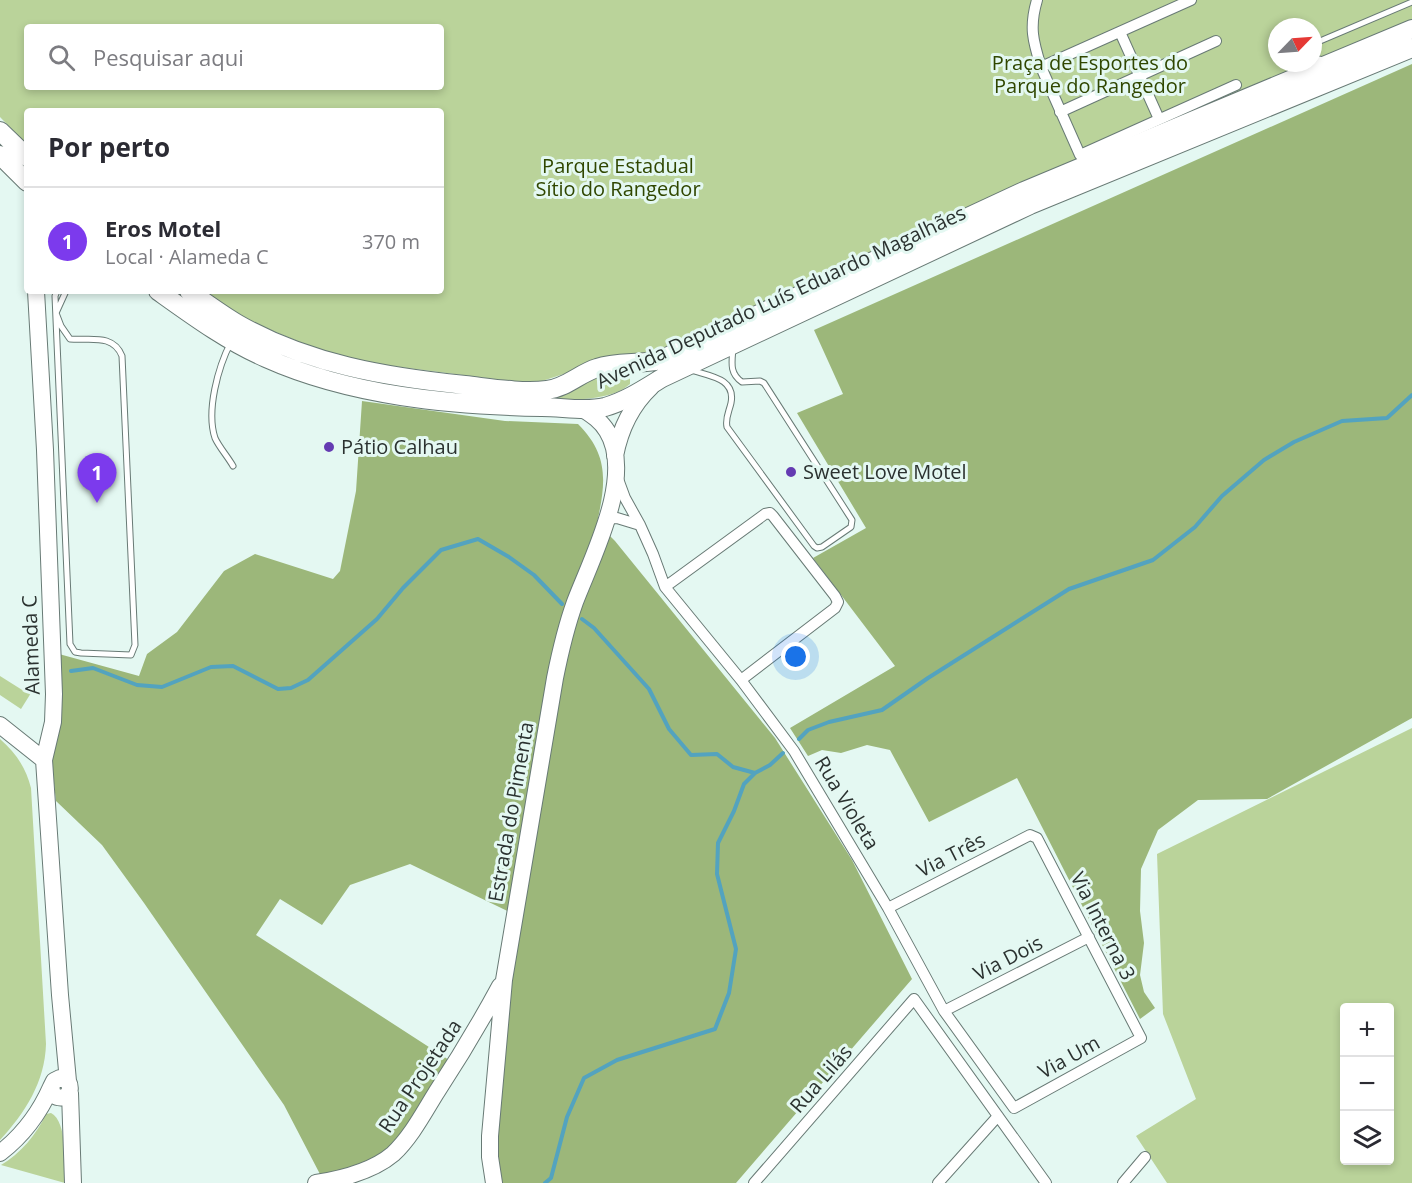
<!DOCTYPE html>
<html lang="pt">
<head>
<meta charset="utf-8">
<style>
	:root { --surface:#fff; --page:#f2f2f3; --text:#2b2b33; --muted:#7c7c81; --line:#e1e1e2; --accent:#7c3aed }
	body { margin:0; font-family:"Open Sans",sans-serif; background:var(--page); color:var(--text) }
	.controls { position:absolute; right:18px; bottom:18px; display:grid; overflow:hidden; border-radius:6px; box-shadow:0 3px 9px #0003 }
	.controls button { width:54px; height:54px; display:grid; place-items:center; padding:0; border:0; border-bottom:2px solid var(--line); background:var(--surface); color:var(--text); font:30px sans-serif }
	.compass { position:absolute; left:1268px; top:18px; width:54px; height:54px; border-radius:50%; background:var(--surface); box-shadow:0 3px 9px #0003; rotate:65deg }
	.you { position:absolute; left:796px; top:657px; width:21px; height:21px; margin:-15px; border:4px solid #fff; border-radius:50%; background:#1a73e8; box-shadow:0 0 0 9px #1a73e833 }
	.badge { display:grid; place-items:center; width:39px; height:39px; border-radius:50%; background:var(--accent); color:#fff; font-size:20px; font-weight:700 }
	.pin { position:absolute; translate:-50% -50px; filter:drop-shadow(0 2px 3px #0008) }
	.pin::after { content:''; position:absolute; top:32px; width:21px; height:18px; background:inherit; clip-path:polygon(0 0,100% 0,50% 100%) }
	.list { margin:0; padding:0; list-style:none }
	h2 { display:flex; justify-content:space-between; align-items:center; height:78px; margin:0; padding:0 24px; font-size:26px }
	h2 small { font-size:20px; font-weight:400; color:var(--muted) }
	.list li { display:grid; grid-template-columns:39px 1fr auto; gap:18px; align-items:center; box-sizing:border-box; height:108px; padding:0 24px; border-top:2px solid var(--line) }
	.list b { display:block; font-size:22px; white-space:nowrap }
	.list p { margin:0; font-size:20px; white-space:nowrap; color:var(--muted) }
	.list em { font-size:20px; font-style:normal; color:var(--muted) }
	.icon { flex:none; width:33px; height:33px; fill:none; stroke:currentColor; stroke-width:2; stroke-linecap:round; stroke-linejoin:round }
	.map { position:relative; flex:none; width:1412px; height:1183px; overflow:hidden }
	.search { position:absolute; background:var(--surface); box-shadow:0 3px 9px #0003; left:24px; top:24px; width:420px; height:66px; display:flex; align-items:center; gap:15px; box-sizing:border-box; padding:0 21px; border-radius:6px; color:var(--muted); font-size:22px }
	.panel { position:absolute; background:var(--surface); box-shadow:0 3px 9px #0003; left:24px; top:108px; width:420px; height:186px; border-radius:6px }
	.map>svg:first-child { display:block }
	.green { fill:#bad39a; fill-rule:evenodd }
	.forest { fill:#9cb77a }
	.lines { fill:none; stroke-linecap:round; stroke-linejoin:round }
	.stream { stroke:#53a3bf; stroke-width:4 }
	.lane-casing { stroke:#687a75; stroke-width:7 }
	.street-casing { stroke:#687a75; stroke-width:12 }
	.secondary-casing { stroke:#687a75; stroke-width:18 }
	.primary-casing { stroke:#687a75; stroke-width:20 }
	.lane { stroke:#fff; stroke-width:5 }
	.street { stroke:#fff; stroke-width:10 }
	.secondary { stroke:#fff; stroke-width:16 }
	.primary { stroke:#fff; stroke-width:18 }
	.poi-dot { fill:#643bb2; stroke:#e4f8f2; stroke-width:2 }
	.labels { text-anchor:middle; stroke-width:6; stroke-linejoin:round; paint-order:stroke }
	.park-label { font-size:20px; fill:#304700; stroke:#e4f8f2 }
	.street-label { font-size:20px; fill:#2b3230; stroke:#e4f8f2 }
	.poi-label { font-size:20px; fill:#2b3230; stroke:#e4f8f2; text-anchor:start }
</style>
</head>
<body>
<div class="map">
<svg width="1412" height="1183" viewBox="0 0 1412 1183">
	<rect width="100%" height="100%" fill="#e4f8f2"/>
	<path class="green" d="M0,0H1412V22L1331,56L1239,91L1010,192L659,355L585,367L533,384L344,360L246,320L206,291H441V111H27V145L0,117ZM27,27H441V87H27ZM1277,27H1313V63H1277Z
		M620,371H625L630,378V384C608,404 557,399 529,400Z
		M0,676L27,693H31L21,709L0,695Z
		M1412,728V1183H1167L1136,1136L1196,1099L1163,1014L1157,854ZM1344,1008H1390V1160H1344Z
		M0,739C16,753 26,768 31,788L46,1044C45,1082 25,1113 0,1140Z
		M51,1113C68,1122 64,1165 65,1183L1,1165C20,1154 37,1134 46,1114Z"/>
	<path class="forest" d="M1412,64V718L1267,799L1198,800L1158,830L1141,869L1140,911L1144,943L1140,975L1144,992L1155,1008L1140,1019L1017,778L929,822L890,750L867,745L841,753L822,750L808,756L790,728L895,666L813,558L866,528L797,413L843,394L814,330Z
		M362,401L505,421L578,424C609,455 606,482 597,523L615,541L775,738L852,860L912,979L736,1183H498L493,1161L518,916L410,864L350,885L322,925L280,899L256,935L449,1060L400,1140L383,1156L322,1178L284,1105L144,903L102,845L56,801L51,757L59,654L139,676L147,654L177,632L224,571L255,554L333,579L340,571L356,491Z"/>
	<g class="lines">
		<path class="stream" d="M582,619L594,628L649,689L669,729L691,755L717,754L733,767L755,773L770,765L783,753
			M71,671L93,668L137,685L162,687L211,667L233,666L278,689L291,688L308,680L377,619L403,588L441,550L478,539L509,557L534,575L562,604
			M799,739L808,730L829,722L882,710L928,678L1069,589L1153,560L1195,527L1222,496L1264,460L1294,442L1342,421L1387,418L1412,395
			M545,1183L551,1178L567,1117L584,1078L617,1060L715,1029L729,993L736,949L717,874L718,843L734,811L744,784L755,773"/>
		<g class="lane-casing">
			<path id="lane" d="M1273,37L1277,44
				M1313,44L1412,2
				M1313,58L1324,60
				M57,291L55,296L70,644L75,652L81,653L131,655L135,645L122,356C113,333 89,341 70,339L61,326L56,313L66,291
				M231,342C218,367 206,411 215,438C219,447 228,457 233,466
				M691,370C709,376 736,378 731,403C729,412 725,418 727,427L814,546L817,548L822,547L851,527L852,520L764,383L760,381L742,382C729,373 732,362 733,348"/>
		</g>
		<g class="street-casing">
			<path id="street" d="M1037,0C1029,27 1033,41 1041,67
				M1191,0L1041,67L1080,155L1236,85
				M1120,32L1159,119
				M1060,112L1216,41
				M618,479L625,498L640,525L653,554L665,587L741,680L794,751L888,908L944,1011L1014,1108L1141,1038L1037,838L1030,835L888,908
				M606,519L617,518L640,525
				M665,587L765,514L770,513L773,516L835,596L838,602L835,608L741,680
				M944,1011L1089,937
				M754,1183L914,999L1046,1183
				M938,1183L998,1116
				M1123,1183L1145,1157"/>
		</g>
		<g class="secondary-casing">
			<path id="secondary" d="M36,291L45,450L54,694L53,722L44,760L60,995L68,1081C74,1093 64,1102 53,1095L51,1087L54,1081L60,1078L68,1081
				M615,456C620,430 632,405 651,387
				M0,725L44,760
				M70,1093L73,1183
				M0,1153C22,1136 40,1112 51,1087
				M316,1183C341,1179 373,1171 393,1154C411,1137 423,1114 436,1093C459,1058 480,1023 500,986
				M494,1183L490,1157V1136L504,980L555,678C560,653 566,627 575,602C592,557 635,476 607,431C601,421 592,415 583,409"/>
		</g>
		<g class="primary-casing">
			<path id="primary" d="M0,131L27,157
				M0,155L27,182
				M158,291C193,316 227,341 266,358C351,396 450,405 542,407C563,407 585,412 605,407C626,401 644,389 662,378L1030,205L1412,48
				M189,291C205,302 221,314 238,324C308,364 386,377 465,385C492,388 521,393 547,390C566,388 580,373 597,368C617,361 640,365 660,360L1024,191L1412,29"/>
		</g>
		<use href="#lane" class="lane"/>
		<use href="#street" class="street"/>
		<use href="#secondary" class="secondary"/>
		<use href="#primary" class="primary"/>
	</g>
	<g class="poi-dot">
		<circle cx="329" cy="447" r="6"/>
		<circle cx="791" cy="472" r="6"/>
	</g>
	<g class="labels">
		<g class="park-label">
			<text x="1090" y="70">Praça de Esportes do<tspan x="1090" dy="23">Parque do Rangedor</tspan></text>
			<text x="618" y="173">Parque Estadual<tspan x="618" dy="23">Sítio do Rangedor</tspan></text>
		</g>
		<g class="street-label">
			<text transform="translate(781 297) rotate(-25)" y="7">Avenida Deputado Luís Eduardo Magalhães</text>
			<text transform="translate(31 645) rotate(-92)" y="7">Alameda C</text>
			<text transform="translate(847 803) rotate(59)" y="7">Rua Violeta</text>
			<text transform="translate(511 812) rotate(-80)" y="7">Estrada do Pimenta</text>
			<text transform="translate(951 855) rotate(-27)" y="7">Via Três</text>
			<text transform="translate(1103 926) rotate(63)" y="7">Via Interna 3</text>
			<text transform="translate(1008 958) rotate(-27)" y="7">Via Dois</text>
			<text transform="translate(1069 1057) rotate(-29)" y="7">Via Um</text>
			<text transform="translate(420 1076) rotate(-56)" y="7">Rua Projetada</text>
			<text transform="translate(821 1079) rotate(-49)" y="7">Rua Lilás</text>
		</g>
		<g class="poi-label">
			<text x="341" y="454">Pátio Calhau</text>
			<text x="803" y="479">Sweet Love Motel</text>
		</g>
	</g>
</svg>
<div class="controls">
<button>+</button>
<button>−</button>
<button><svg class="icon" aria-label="layers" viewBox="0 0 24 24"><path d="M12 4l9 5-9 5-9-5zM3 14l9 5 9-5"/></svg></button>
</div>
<svg class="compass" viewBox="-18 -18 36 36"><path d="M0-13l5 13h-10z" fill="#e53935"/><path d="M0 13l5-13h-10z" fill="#7c7c81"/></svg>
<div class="you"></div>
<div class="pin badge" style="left:97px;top:503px">1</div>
<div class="search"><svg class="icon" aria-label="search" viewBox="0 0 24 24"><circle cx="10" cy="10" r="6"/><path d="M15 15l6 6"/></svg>Pesquisar aqui</div>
<section class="panel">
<h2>Por perto<small></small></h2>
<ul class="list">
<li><span class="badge">1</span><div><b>Eros Motel</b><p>Local · Alameda C</p></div><em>370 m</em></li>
</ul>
</section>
</div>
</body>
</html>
